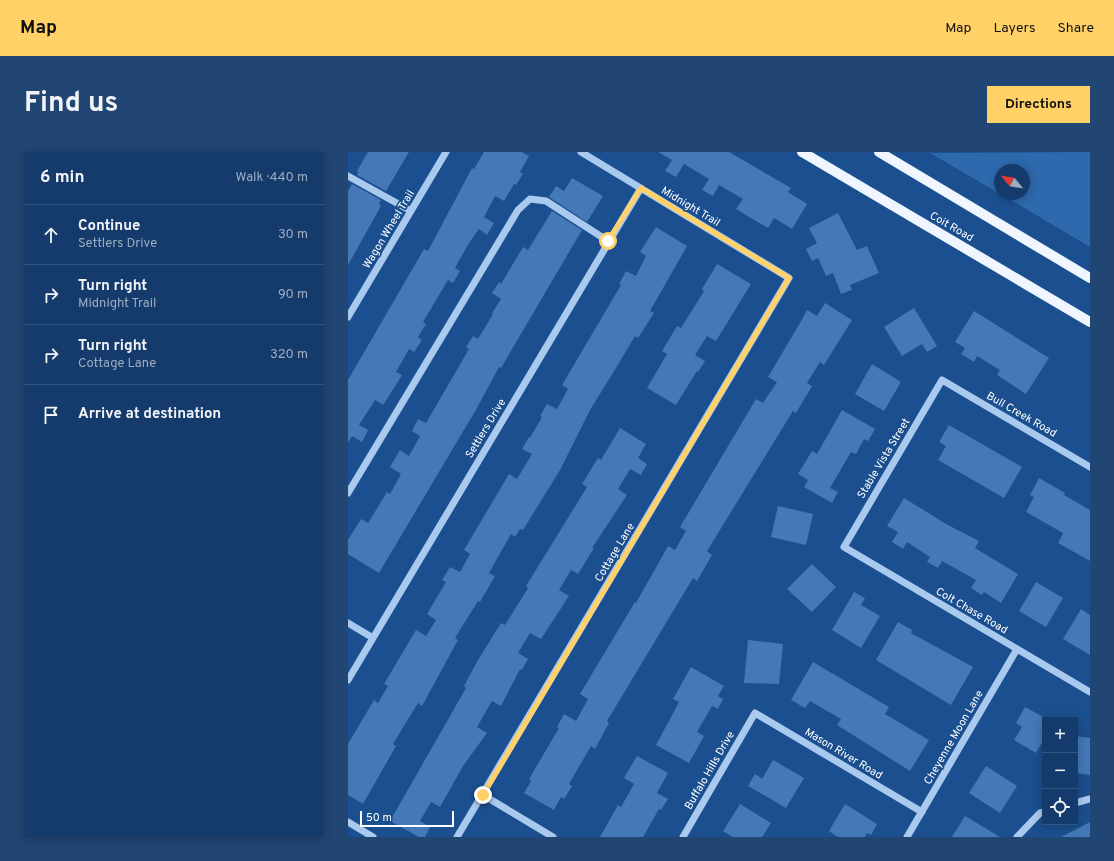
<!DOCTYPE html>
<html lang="en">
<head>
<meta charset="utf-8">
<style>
	:root { --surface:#143b6b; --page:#214673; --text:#f1f3f6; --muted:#9dadc1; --line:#33557e; --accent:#ffd166 }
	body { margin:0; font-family:Overpass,sans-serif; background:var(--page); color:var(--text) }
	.controls { position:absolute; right:12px; bottom:12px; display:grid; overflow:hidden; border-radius:0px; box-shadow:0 2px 10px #0003 }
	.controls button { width:36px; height:36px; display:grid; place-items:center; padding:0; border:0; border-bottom:1px solid var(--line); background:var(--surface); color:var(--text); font:20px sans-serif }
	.compass { position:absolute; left:646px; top:12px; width:36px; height:36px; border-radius:50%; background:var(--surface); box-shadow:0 2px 10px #0003; rotate:300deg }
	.scale { position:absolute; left:12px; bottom:10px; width:94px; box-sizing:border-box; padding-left:4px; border:2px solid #fff; border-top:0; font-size:11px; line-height:14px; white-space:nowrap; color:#fff; -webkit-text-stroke:3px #1b4f8f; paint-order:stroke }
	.stop { position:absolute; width:12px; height:12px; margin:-9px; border:3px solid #ffd166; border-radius:50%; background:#fff }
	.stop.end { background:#ffd166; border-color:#fff; box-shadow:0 1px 4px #0008 }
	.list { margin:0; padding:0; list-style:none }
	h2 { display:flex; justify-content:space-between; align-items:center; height:52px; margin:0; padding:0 16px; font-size:17px }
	h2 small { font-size:13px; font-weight:400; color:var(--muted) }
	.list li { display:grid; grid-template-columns:26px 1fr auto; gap:12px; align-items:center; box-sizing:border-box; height:60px; padding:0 16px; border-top:1px solid var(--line) }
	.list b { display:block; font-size:15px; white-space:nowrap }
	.list p { margin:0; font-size:13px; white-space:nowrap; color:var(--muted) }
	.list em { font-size:13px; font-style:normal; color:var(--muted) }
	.icon { flex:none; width:22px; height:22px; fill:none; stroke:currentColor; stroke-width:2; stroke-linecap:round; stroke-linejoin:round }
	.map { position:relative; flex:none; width:742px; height:685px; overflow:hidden; border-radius:0px }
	header { display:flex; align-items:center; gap:24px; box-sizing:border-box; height:56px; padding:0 20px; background:var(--accent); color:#111 }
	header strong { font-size:19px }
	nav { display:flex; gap:22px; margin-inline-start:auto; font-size:14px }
	.intro { display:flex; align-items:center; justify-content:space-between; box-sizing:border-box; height:96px; padding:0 24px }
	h1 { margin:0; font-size:28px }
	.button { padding:10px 18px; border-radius:0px; background:var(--accent); color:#111; font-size:14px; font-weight:700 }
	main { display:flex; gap:24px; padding:0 24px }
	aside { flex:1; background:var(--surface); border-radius:0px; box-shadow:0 2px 10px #0003 }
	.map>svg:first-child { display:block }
	.green { fill:#2e69ad }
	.building { fill:#4478b7 }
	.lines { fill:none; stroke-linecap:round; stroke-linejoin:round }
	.minor { stroke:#a9c9ee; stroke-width:7 }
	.major { stroke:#f0f6ff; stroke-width:10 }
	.route { stroke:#ffd166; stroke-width:5 }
	.labels { text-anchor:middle; stroke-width:3.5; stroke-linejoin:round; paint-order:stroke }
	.street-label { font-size:11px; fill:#fff; stroke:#1b4f8f }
</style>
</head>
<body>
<header>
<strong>Map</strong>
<nav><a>Map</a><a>Layers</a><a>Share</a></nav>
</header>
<div class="intro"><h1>Find us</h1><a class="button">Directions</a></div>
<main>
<aside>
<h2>6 min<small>Walk · 440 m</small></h2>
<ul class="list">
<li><svg class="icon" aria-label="ahead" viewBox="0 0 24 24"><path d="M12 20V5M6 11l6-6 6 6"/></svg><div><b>Continue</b><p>Settlers Drive</p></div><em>30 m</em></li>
<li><svg class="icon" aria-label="right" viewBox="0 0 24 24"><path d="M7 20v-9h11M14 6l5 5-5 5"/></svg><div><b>Turn right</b><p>Midnight Trail</p></div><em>90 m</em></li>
<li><svg class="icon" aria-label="right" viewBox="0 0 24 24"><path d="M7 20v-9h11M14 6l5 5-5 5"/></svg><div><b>Turn right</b><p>Cottage Lane</p></div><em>320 m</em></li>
<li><svg class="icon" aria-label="arrive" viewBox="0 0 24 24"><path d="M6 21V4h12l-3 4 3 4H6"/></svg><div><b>Arrive at destination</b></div></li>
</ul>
</aside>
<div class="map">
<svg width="742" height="685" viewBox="0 0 742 685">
	<rect width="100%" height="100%" fill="#1b4f8f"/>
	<path class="green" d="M742,0V95L653,42H676V18H652V42L582,1Z"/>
	<path class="building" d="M20,0H61L38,39L9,23L10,20L9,19Z
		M136,0H174L181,4L172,20L175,22L168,33L166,32L156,49L147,44L136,65L146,71L139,83L131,77L121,91L107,116L112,119L105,131L100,128L75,170L78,172L70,185L74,188L66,200L61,197L48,220L54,223L46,236L35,253L27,248L11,273L20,278L14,290L4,284L0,291V228L76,97L80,99L124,16L126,17Z
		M310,0H381L443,36L440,40L459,52L444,77L426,66L420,76L388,57L395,47L371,33L365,44L354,38L361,27L336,12L328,25L317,19L324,8Z
		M224,26L255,44L239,70L201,45L208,34L216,39Z
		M4,32L33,48L31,52L33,54L0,113V39Z
		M204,59L234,78L153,216L151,215L129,256L31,421L0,402V388L13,367L20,371L39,340L42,342L53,322L42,315L52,298L61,304L72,284L64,279L70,267L78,271L121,197L118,195L125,184L130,187L145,162L144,161L153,147L144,141L151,130L153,132L175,95L180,98Z
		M490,61L509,98L519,94L531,121L502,133L504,138L493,142L485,121L478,124L470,106L464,109L458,97L469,91L461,76Z
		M308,75L339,94L302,159L306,161L290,186L287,184L268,216L242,258L212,318L175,378L172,377L167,385L163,382L141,421L147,424L132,450L130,449L107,486L110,488L74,554L70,551L45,592L48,594L15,652L0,643V592L26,548L30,551L40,534L36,532L68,478L78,484L88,468L79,462L98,430L94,428L102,415L112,420L122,402L116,398L161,322L169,327L184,302L174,297L181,285L182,286L194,265L192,264L199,252L209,257L220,237L214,233L273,133L271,132L278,119L288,124L298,104L292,100Z
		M369,112L403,132L368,189L359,184L347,203L357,209L350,220L349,219L328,253L299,236L319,202L314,199L329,174L333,176L356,139L354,137Z
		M477,151L504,168L476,213L472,210L459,231L464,234L448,261L445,259L359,399L364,403L349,429L345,426L259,569L261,571L247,597L243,594L221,632L224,634L216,647L213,645L206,658L176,641L183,629L181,627L211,576L209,575L216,562L228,569L240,547L232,542L287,450L288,451L320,394L327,398L338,379L332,375L408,247L415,251L429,230L420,225L452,171L459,158L469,164Z
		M566,156L589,194L579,200L574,192L554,204L536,175Z
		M626,159L701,206L678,242L649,223L652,218L629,204L626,210L613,202L617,196L607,190Z
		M524,212L553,230L536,259L507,242Z
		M494,258L527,277L520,289L516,287L508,302L503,300L482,336L490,340L484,351L456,335L460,328L450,322L464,299L469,302Z
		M601,273L674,315L656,346L590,308L598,294L591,290Z
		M272,276L298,292L290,306L299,312L293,323L282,317L270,337L279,343L244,396H246L230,422L223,418L211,438L221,444L193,487L182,481L170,501L180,507L174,518L172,517L153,554L144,549L129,575L139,581L115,614L92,655L83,650L72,669L82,675L77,685H71L42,669L118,536L116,534L130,508L153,471L157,473L180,436L178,434L239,335L234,332L250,306L253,308Z
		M691,326L717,341L716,343L742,358V409L710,391L715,381L678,360L686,345L682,343Z
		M556,346L600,373L631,389L627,396L670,422L653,451L636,440L634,443L623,436L628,428L594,409L590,416L579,410L582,405L559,390L555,397L544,390L550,380L539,374Z
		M430,354L465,362L458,393L423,385Z
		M464,412L488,435L464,460L439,437Z
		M688,430L715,446L698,475L671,459Z
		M506,440L517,446L513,453L532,464L513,496L484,478Z
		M733,457L742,463V503L715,487Z
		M550,470L564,478L563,481L625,515L603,553L528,508Z
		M400,488L435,492L431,532L396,531Z
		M465,510L541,555L537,562L581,588L562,619L489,573L493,567L462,549L457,556L443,548Z
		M343,515L376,534L370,544L375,547L370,557L364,554L349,580L356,584L341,611L308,593L331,550L325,547Z
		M677,555L697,566V585L688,601L666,588L674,575L668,571Z
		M727,584L742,586V623L727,621Z
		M289,604L320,621L309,641L320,647L313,658L311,657L295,685H252L270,653L273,655L286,632L276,626Z
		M425,608L456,626L438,656L400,634L407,622L414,627Z
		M638,614L669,634L652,661L621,641Z
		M392,652L423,671L414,685H385L375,679Z
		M497,652L529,672L523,683L519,681L517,685H490L481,679Z
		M617,664L652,685H604Z
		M742,670V685H713Z"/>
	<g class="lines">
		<path class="minor" d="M0,24L63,59
			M0,165L98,0
			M742,315L594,228L496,395L742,540
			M0,341L170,58L182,47L198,49L260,89
			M0,471L25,486
			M0,528L293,36
			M135,643L205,685
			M727,651L742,647
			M0,670L25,685
			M109,685L441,126L233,0
			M335,685L407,561L574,660
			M559,685L669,497
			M669,685L692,661L697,660"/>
		<path class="major" d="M454,0L742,170
			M531,0L742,126"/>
	</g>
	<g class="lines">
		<path class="route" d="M135,643L441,126L293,36L260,89"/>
	</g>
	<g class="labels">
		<g class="street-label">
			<text transform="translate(343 54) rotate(31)" y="4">Midnight Trail</text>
			<text transform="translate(604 74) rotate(30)" y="4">Coit Road</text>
			<text transform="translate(40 77) rotate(-59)" y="4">Wagon Wheel Trail</text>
			<text transform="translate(674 262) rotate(30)" y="4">Bull Creek Road</text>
			<text transform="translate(137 276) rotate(-59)" y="4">Settlers Drive</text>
			<text transform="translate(535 306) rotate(-59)" y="4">Stable Vista Street</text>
			<text transform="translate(266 400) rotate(-59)" y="4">Cottage Lane</text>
			<text transform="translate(624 458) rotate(30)" y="4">Colt Chase Road</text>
			<text transform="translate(605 585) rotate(-60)" y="4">Cheyenne Moon Lane</text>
			<text transform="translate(496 601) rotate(31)" y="4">Mason River Road</text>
			<text transform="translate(361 618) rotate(-60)" y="4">Buffalo Hills Drive</text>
		</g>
	</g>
</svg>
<div class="controls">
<button>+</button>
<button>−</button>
<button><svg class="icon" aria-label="locate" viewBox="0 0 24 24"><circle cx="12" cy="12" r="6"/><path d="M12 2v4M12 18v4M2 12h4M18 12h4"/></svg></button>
</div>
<svg class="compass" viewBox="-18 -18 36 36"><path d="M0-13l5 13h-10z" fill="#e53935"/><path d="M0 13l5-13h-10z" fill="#9dadc1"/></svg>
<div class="scale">50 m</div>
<div class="stop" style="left:260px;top:89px"></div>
<div class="stop end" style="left:135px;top:643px"></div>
</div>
</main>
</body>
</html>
